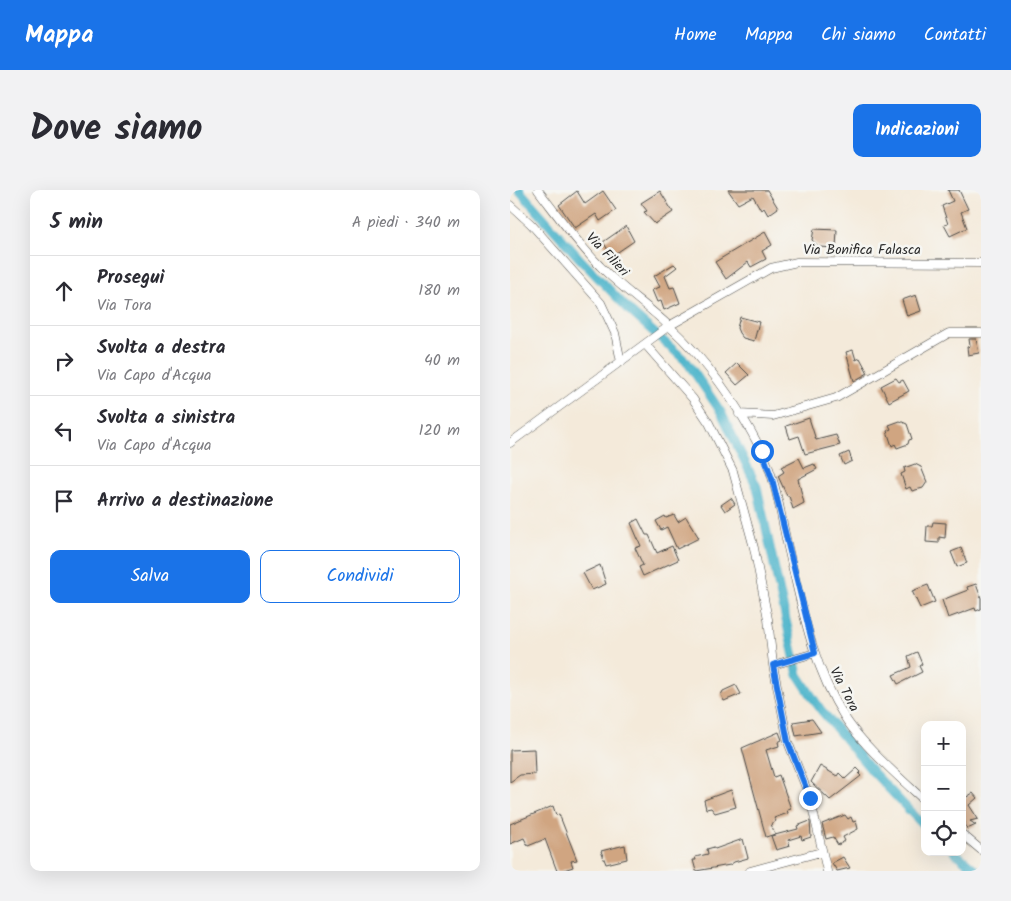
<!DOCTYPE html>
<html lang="it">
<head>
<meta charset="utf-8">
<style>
	:root { --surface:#fff; --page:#f2f2f3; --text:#2b2b33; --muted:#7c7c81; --line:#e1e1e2; --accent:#1a73e8 }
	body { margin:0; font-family:Kalam,sans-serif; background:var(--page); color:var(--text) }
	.controls { position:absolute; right:15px; bottom:15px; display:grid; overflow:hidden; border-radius:10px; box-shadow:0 5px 20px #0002 }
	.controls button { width:45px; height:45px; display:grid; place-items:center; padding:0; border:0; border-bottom:1px solid var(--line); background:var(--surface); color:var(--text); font:25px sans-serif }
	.stop { position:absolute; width:15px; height:15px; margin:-11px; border:4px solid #1a73e8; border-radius:50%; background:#fff }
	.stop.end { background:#1a73e8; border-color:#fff; box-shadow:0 1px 5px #0008 }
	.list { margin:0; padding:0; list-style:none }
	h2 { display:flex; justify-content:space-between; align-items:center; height:65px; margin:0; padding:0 20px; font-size:21px }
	h2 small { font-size:16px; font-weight:400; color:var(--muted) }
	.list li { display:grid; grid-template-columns:32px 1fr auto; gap:15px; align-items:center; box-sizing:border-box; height:70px; padding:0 20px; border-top:1px solid var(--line) }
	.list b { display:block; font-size:19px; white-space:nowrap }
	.list p { margin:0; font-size:16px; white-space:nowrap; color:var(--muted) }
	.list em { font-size:16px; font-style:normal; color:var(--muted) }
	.actions { display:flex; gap:10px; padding:15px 20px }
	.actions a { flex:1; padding:11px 0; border:1px solid var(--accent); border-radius:10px; text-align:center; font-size:18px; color:var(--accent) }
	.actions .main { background:var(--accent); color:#fff }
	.icon { flex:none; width:28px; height:28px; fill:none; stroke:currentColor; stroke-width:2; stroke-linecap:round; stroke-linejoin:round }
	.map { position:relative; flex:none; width:471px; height:681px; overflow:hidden; border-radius:10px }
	header { display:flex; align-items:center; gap:30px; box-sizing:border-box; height:70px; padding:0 25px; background:var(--accent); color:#fff }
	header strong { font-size:24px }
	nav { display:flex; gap:28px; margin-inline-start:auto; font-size:18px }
	.intro { display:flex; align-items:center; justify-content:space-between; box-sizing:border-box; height:120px; padding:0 30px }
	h1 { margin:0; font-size:35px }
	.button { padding:12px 22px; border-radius:10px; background:var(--accent); color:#fff; font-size:18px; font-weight:700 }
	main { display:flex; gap:30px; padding:0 30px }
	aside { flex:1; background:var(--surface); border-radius:10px; box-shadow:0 5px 20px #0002 }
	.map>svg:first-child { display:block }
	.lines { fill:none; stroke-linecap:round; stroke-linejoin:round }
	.canal { stroke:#4cb4ca; stroke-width:9 }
	.building { fill:#d0a581 }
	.minor-casing { stroke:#494845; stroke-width:9 }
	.minor { stroke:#fff; stroke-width:8 }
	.route { stroke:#1a73e8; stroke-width:6 }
	.labels { text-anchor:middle; stroke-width:5; stroke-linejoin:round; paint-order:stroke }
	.street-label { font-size:14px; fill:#2b2b2b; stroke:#f6f6f2 }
</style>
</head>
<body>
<header>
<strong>Mappa</strong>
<nav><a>Home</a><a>Mappa</a><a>Chi siamo</a><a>Contatti</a></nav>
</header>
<div class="intro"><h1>Dove siamo</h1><a class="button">Indicazioni</a></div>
<main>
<aside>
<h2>5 min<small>A piedi · 340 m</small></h2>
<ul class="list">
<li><svg class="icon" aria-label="ahead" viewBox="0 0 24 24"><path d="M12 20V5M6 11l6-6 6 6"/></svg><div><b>Prosegui</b><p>Via Tora</p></div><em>180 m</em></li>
<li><svg class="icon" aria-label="right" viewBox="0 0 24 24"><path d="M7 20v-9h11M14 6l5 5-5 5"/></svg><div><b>Svolta a destra</b><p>Via Capo d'Acqua</p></div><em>40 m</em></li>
<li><svg class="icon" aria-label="left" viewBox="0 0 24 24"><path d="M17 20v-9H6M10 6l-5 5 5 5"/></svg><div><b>Svolta a sinistra</b><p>Via Capo d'Acqua</p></div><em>120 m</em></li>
<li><svg class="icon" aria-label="arrive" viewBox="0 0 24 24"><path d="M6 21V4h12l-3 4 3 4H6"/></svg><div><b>Arrivo a destinazione</b></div></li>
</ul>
<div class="actions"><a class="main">Salva</a><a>Condividi</a></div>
</aside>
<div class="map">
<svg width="471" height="681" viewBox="0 0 471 681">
	<rect width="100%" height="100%" fill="#f6f6f2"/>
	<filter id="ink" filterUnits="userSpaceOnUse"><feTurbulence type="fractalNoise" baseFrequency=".02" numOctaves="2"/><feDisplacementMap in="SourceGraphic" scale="10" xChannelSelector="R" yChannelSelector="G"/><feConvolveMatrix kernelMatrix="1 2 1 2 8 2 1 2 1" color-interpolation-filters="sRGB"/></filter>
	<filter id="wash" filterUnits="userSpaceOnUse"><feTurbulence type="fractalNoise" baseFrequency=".0096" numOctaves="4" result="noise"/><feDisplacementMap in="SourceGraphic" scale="20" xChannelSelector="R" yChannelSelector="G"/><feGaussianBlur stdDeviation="1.12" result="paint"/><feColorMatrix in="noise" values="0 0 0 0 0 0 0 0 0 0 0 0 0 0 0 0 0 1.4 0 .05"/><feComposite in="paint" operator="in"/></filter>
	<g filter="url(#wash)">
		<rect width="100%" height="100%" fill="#f4eada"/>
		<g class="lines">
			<path class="canal" d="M9,0L69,68L121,122L177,172L211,222L247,297L288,485L311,520L363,582L415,637
				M444,662L467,681"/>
		</g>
		<g id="blocks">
			<path class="building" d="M218,0H257L268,18L258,25L254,18L251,20L243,6L228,14Z
				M438,0H449L458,19L451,22L457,38L440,46L434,35L438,34L432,16L443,11Z
				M67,1L75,14L93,1L106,20L90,31L86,24L65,38L49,15Z
				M150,1L163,22L145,34L134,22L137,21L131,13Z
				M116,36L124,51L102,66L93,52Z
				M304,39L327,40L326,58L309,57L302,50Z
				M255,42L262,55L252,61L256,69L241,77L238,72L216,89L205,72Z
				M164,74L167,77L155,86L160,98L164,97L170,113L154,120L151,111L147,112L142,100L150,97L144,86Z
				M406,105L411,121L397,126L392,110Z
				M230,127L249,132L244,151L233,148L229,143L227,138Z
				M459,149H466L469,163L458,165L457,157L460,156Z
				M343,160L346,170L350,168L358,183L344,191L336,162Z
				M227,173L239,185L227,195L216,183Z
				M386,188L389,192L393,190L399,201L379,212L371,196Z
				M299,228L306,250L326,245L330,255L295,264L289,246L280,249L276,236Z
				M390,231L397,234L402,249L399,250L398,254L387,258L385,254L382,256L377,241L381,239L379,235Z
				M339,262L342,271L334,275L330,266Z
				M289,268L294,278L304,274L307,279L288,289L294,313L283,319L279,306H277L268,286L274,282L271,277Z
				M405,274L411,277L417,292L413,298L402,301L400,297L396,299L391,284L395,282L394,278Z
				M221,308L225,314L215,321L211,315Z
				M164,325L168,332L176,327L189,348L167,359L157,337L151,340L146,331L155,326L156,328Z
				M128,329L136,345H139L147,363L162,356L168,370L133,386L129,377L133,375L125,358L131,356L121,333Z
				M423,332L436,333L435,348L429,347V353L416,352L417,336H422Z
				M451,358L457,373L447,377L441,362Z
				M90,375L96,394L82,400L73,383Z
				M466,394L471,408V419L466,421L465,418L438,428L432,410L458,400L457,397Z
				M418,395L425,412L410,418L402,401Z
				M407,462L412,474L409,476L412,482L388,494L383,485L401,477L398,466Z
				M226,495L231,504L214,511L211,505L213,501Z
				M302,529L311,542L286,546L283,532Z
				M269,542L272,550L268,552L269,556L256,560L264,587L269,585L281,619L277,620L278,623L264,628L266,631L261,634L265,644L256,647L232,558Z
				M24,559L25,584L10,585L0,592V560Z
				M310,576L327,586L329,583L335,589L347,578L351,582L349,584L351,586L320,610L301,592Z
				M221,600L226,617L205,623L201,618L196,619L194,610Z
				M463,603L467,608L459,615L468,629L460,631L466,635L457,639L452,623V604L455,608Z
				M43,616L46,625L49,624L67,670L61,671L63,677L51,681H47L35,649L18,656L14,648L0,654V634Z
				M335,625L338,629L341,627L343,632L346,631L348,639L333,647L335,651L328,655L323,647L316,649L312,634Z
				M300,631L301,647L292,650L291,646L278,650L280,656L266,660L261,646L288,639L287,636Z
				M233,649L238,668L224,672L220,675L186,681L183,670H186L185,667L198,664L197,659L204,657L205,659Z
				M115,655L117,669L96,674L91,661Z
				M333,667L340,678L327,681L322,673Z"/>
		</g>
	</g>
	<g filter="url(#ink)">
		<use href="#blocks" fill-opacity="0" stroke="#494845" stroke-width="1"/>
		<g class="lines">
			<g class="minor-casing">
				<path id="minor" d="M28,0C48,26 67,53 90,76C111,98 137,115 159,136C196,170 228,215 251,260C267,290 271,329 279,362C292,418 303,477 334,526C351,554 390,588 415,611
					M0,15L21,34L91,113L105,143L111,172
					M135,154L183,209L199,233L223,281L244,358L258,429L263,475
					M229,224L263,226L326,208L439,143H471
					M0,253L159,136L261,78L287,72L471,73
					M305,463L263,475L278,552L300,608L317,681
					M452,644L471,660
					M240,681L311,662"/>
			</g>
			<use href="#minor" class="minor"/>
		</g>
	</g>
	<g class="lines" filter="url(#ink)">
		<path class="route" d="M252,261L262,289L305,463L263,475L278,552L300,608"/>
	</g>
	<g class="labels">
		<g class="street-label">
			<text x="352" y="64">Via Bonifica Falasca</text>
			<text transform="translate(98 64) rotate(46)" y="5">Via Filieri</text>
			<text transform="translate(335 499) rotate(63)" y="5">Via Tora</text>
		</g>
	</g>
</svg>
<div class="controls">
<button>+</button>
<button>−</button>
<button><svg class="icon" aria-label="locate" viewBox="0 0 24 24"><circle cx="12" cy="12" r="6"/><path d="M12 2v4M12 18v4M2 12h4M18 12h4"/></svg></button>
</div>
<div class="stop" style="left:252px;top:261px"></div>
<div class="stop end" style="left:300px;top:608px"></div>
</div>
</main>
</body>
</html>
